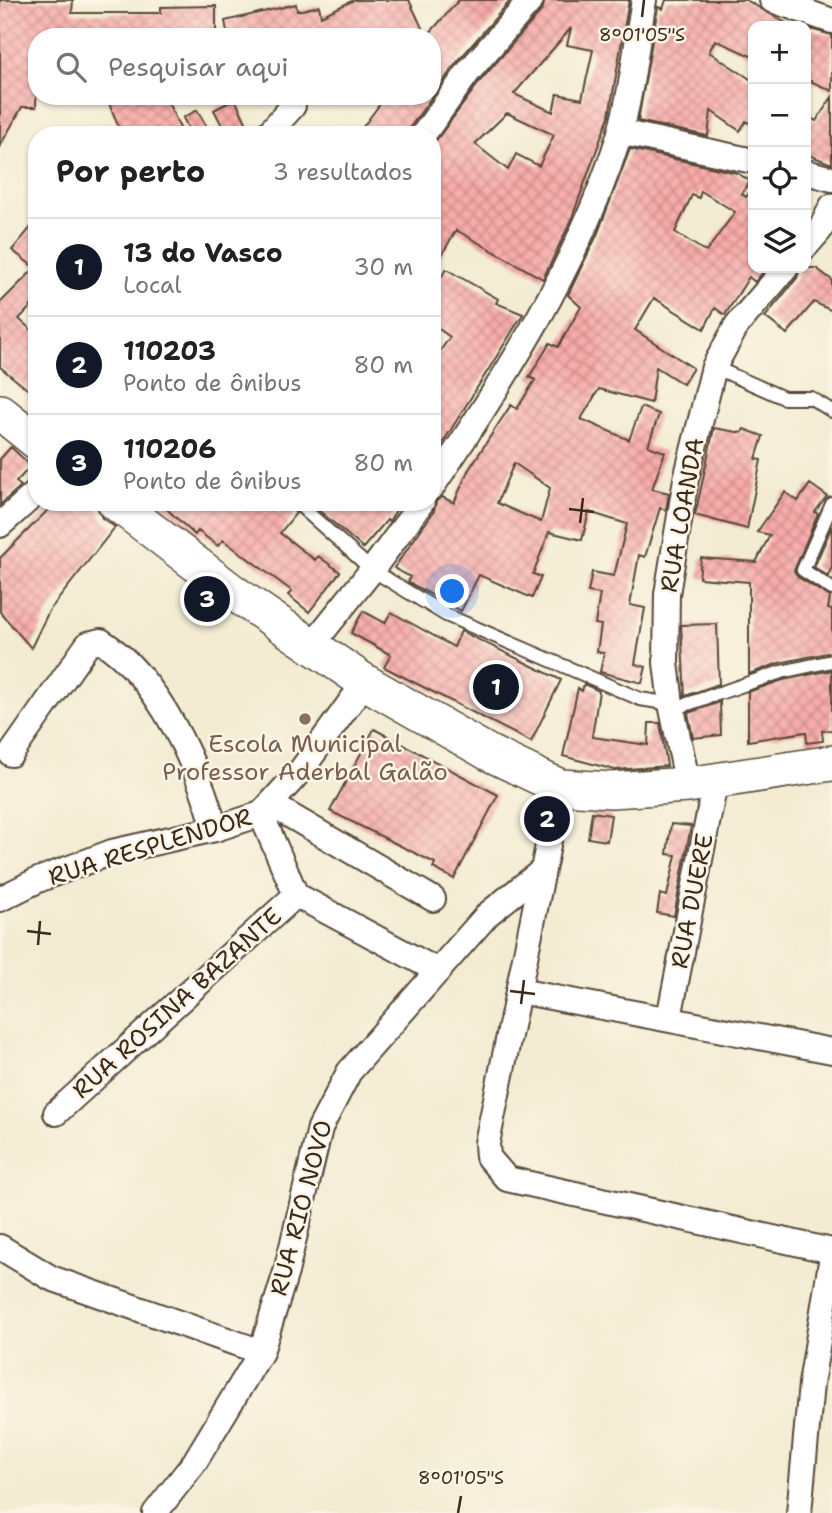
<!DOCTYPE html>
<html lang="pt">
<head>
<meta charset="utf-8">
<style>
	:root { --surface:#fff; --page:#f6f6f6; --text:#202124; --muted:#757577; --line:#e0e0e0; --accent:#111827 }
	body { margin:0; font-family:"Shantell Sans",sans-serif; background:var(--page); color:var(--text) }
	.controls { position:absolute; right:21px; top:21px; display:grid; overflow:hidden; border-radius:14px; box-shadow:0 2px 5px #0004 }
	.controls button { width:63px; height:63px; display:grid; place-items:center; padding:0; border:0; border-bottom:2px solid var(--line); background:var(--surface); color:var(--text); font:35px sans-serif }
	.you { position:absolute; left:453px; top:592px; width:24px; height:24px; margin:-18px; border:5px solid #fff; border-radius:50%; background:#1a73e8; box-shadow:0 0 0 10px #1a73e833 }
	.badge { display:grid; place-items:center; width:46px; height:46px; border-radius:50%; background:var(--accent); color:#fff; font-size:23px; font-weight:700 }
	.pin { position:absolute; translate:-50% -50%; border:4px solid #fff; box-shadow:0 2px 7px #0006 }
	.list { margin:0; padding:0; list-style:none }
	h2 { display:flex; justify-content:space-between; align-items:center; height:91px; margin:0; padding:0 28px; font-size:30px }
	h2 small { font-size:23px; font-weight:400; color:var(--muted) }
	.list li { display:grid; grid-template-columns:46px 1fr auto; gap:21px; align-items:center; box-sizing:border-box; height:98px; padding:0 28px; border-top:2px solid var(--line) }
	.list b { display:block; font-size:26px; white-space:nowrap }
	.list p { margin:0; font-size:23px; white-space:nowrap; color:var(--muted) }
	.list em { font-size:23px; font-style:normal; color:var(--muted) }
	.icon { flex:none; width:38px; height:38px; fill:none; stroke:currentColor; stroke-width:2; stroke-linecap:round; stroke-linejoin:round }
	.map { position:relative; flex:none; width:832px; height:1513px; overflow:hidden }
	.search { position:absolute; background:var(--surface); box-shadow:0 2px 5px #0004; left:28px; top:28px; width:413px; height:77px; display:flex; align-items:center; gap:18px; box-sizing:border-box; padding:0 24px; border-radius:28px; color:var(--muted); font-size:26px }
	.panel { position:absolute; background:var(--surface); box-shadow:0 2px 5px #0004; left:28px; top:126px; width:413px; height:385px; border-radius:28px }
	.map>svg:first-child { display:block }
	.building { fill:url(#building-cross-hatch); fill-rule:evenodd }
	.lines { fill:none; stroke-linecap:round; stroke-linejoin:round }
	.lane-casing { stroke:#574739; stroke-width:16 }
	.street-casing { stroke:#574739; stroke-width:28 }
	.secondary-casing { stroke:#574739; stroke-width:38 }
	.lane { stroke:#fff; stroke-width:12 }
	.street { stroke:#fff; stroke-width:24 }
	.secondary { stroke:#fff; stroke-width:35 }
	.ticks { fill:none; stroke:#3b2a1e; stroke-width:2.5 }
	.education-dot { fill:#8d6e63; stroke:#fcf5e5; stroke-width:2.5 }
	.labels { text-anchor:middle; stroke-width:5; stroke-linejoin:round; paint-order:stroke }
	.street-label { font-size:24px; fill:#3b2a1e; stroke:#fcf5e5 }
	.education-label { font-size:24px; fill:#785e54; stroke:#fcf5e5 }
	.ticks-label { font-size:18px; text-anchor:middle; fill:#3b2a1e; stroke:#fcf5e5; stroke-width:5; stroke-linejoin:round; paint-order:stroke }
</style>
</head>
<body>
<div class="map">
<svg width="832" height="1513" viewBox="0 0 832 1513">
	<defs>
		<pattern id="building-cross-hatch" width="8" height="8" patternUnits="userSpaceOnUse" patternTransform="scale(1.75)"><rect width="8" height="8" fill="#f8acaa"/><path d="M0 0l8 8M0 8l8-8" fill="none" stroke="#ca8c8a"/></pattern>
	</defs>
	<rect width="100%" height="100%" fill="#fcf5e5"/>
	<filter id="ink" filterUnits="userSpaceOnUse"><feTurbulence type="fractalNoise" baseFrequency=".0143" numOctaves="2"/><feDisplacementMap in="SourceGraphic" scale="14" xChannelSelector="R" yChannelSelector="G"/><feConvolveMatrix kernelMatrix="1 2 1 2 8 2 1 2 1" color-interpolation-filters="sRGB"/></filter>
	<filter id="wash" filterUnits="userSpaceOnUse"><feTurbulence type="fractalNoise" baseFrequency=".00686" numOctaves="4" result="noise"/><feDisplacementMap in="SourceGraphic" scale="28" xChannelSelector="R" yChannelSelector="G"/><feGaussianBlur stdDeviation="1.57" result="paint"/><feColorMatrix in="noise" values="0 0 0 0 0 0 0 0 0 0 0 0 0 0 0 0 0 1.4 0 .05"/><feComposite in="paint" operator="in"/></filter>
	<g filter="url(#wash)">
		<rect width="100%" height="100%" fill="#f3ecd3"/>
		<g id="blocks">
			<path class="building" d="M0,0H73L72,13H161V7L216,6V35L37,37L36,107H22L0,146Z
				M354,0H409L424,32L416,37H390L386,28L370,37H228L225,21L296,4L297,11L319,6L321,16Z
				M459,0H511L457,62L411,126L408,135H357L386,96H432V37H426Z
				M545,0H629L609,116L570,223L543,279L456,230L432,272V146L481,80L542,10ZM571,28L567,45L593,50L582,99L557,94L553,112L514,94ZM507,113L554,135L539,166L516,154L508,170L475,144Z
				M666,0H746L791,26H753V57L715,40L709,52L753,81V126L746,121L740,131L711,111L708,136L638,121L658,7L663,9Z
				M806,28L832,35V91L806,79Z
				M106,96H165L181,130L172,135H122Z
				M832,97V164L806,154V115L816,121Z
				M235,99L252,135H227L214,110Z
				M197,110L207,127L192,135L183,118Z
				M630,149L737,173L750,181L742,194L746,197L753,188V268H767L755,282L749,277L725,315L715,308L704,329L654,298L635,330L693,368L683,384L656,367L651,403L599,389L581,419L629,440L641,407L659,414L648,446L665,452L652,489L669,493L666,510L660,508L645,557L639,555L630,605L645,608L635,664L646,667L642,683L600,672L604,653L597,652L601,625L595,624L600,594L588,592L592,572L614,576L627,524L589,512L582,540L549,532L533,574L541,577L532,598L479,575L461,611L408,582L410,577L394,568L434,511L436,501L442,497L454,503L468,471L497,426L511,405L517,409L535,380L529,377L550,343L558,347L581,307L568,295L597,235ZM701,191L735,212L706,252L675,232L692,195L699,198ZM514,463L550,488L541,522L497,503Z
				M37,220V300L19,319L37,335V397L0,367V303L35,268L12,250Z
				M800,268H816L832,280V311L814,302L787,334L765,317L797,278Z
				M446,269L498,299L496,303L523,314L432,460V362L450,337L432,324V293Z
				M714,428L742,433L744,429L763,436L756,459L761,460L747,529L695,515Z
				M11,447L31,466L16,482L21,486L0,505V459Z
				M810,484L827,496L815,512L818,514L794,571L798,577L830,597L828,609L832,610V652L779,663L749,674V582L699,578L701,558L756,562L770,535L757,532L785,492L798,501Z
				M56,502H95L102,518L115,527L49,611L31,648L0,612V558Z
				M159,502H285L296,513L280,533L315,560L318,556L340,572L309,612L288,595L292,591L223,540L218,546L198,531L195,535Z
				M309,502H401L389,522L387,520L363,548Z
				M832,526V567L828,576L814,567Z
				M363,611L385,623L391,612L454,647L461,631L561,680L531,742L384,667L391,655L351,633Z
				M717,624L719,684L685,696L681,625Z
				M832,670V730L822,731L823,741L807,743L806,732L748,741V692L783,680Z
				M584,684L599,691L592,737L648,745L649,723H660L667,766L615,770L563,756L578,688L582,691Z
				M720,702L721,735L693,738L688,713Z
				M374,729L498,795L454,879L433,868L435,863L330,811Z
				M592,812L611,815L607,841L588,838Z
				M671,824L691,826L674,916L657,913L660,894L667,896L676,855L667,854Z"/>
		</g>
	</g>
	<g filter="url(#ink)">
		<use href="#blocks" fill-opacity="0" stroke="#574739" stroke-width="2"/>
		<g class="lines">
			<g class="lane-casing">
				<path id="lane" d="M714,367L784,398H811L832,411
					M296,502L372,570L446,615L640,699L671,704
					M832,504L803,570L832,589
					M673,709L781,672L832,661"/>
			</g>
			<g class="street-casing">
				<path id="street" d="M772,0L832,21
					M620,132L753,161
					M267,135L293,106
					M423,135L469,71L531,0
					M806,172L832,179
					M806,246L820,230L832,206
					M432,487C507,376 579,264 619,136C632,93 636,44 644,0
					M0,525L37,492
					M312,645L372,570L422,502
					M11,754L88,644L101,641C159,678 198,766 215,829
					M688,785L671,704L666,663L667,594L686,479L714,367L737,325L786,268
					M560,787L487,1143L488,1157L507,1179L832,1251
					M272,805L433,899
					M261,814L296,895
					M296,895L438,971
					M0,899L38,880L112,852L215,829L261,814L302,769L365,682
					M519,991L832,1051
					M669,1018L715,783
					M56,1113L296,895
					M0,1247L51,1278L261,1352
					M155,1513L194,1463L261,1352L286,1272L320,1128L349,1072L488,914L543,870
					M799,1513L811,1384L832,1256"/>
			</g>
			<g class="secondary-casing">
				<path id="secondary" d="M0,412L37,442
					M115,502L234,593L365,682L489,753L560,787L612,790L688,785L832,763"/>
			</g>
			<use href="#lane" class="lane"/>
			<use href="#street" class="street"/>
			<use href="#secondary" class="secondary"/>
		</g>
	</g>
	<path class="ticks" d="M642,17L644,0M569,509L594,512M580,523L583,498M27,931L51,934M38,945L40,921M510,991L535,994M521,1004L524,980M458,1513L461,1496"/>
	<circle class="education-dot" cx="305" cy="719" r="7"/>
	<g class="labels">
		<g class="street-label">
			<text transform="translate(682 515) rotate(-80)" y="8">RUA LOANDA</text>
			<text transform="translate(150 847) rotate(-17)" y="8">RUA RESPLENDOR</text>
			<text transform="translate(692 901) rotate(-79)" y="8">RUA DUERE</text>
			<text transform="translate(177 1003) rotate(-42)" y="8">RUA ROSINA BAZANTE</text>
			<text transform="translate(301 1208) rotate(-75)" y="8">RUA RIO NOVO</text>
		</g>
		<g class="education-label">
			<text x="305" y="752">Escola Municipal<tspan x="305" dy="28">Professor Aderbal Galão</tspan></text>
		</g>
	</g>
	<g class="ticks-label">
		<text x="642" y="41">8°01'05"S</text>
		<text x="461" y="1484">8°01'05"S</text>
	</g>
</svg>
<div class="controls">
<button>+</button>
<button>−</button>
<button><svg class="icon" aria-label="locate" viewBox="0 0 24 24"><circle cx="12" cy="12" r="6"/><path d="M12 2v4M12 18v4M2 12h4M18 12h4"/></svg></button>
<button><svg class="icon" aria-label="layers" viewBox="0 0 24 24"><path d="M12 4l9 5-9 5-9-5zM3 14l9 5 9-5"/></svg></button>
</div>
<div class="you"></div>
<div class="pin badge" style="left:496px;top:687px">1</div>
<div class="pin badge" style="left:547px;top:819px">2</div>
<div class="pin badge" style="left:207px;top:599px">3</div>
<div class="search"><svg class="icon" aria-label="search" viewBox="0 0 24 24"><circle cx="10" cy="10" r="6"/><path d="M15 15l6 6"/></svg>Pesquisar aqui</div>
<section class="panel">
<h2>Por perto<small>3 resultados</small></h2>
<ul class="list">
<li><span class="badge">1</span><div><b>13 do Vasco</b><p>Local</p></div><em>30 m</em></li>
<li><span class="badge">2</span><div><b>110203</b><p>Ponto de ônibus</p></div><em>80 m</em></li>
<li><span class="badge">3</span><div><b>110206</b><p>Ponto de ônibus</p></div><em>80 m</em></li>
</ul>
</section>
</div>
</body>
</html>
